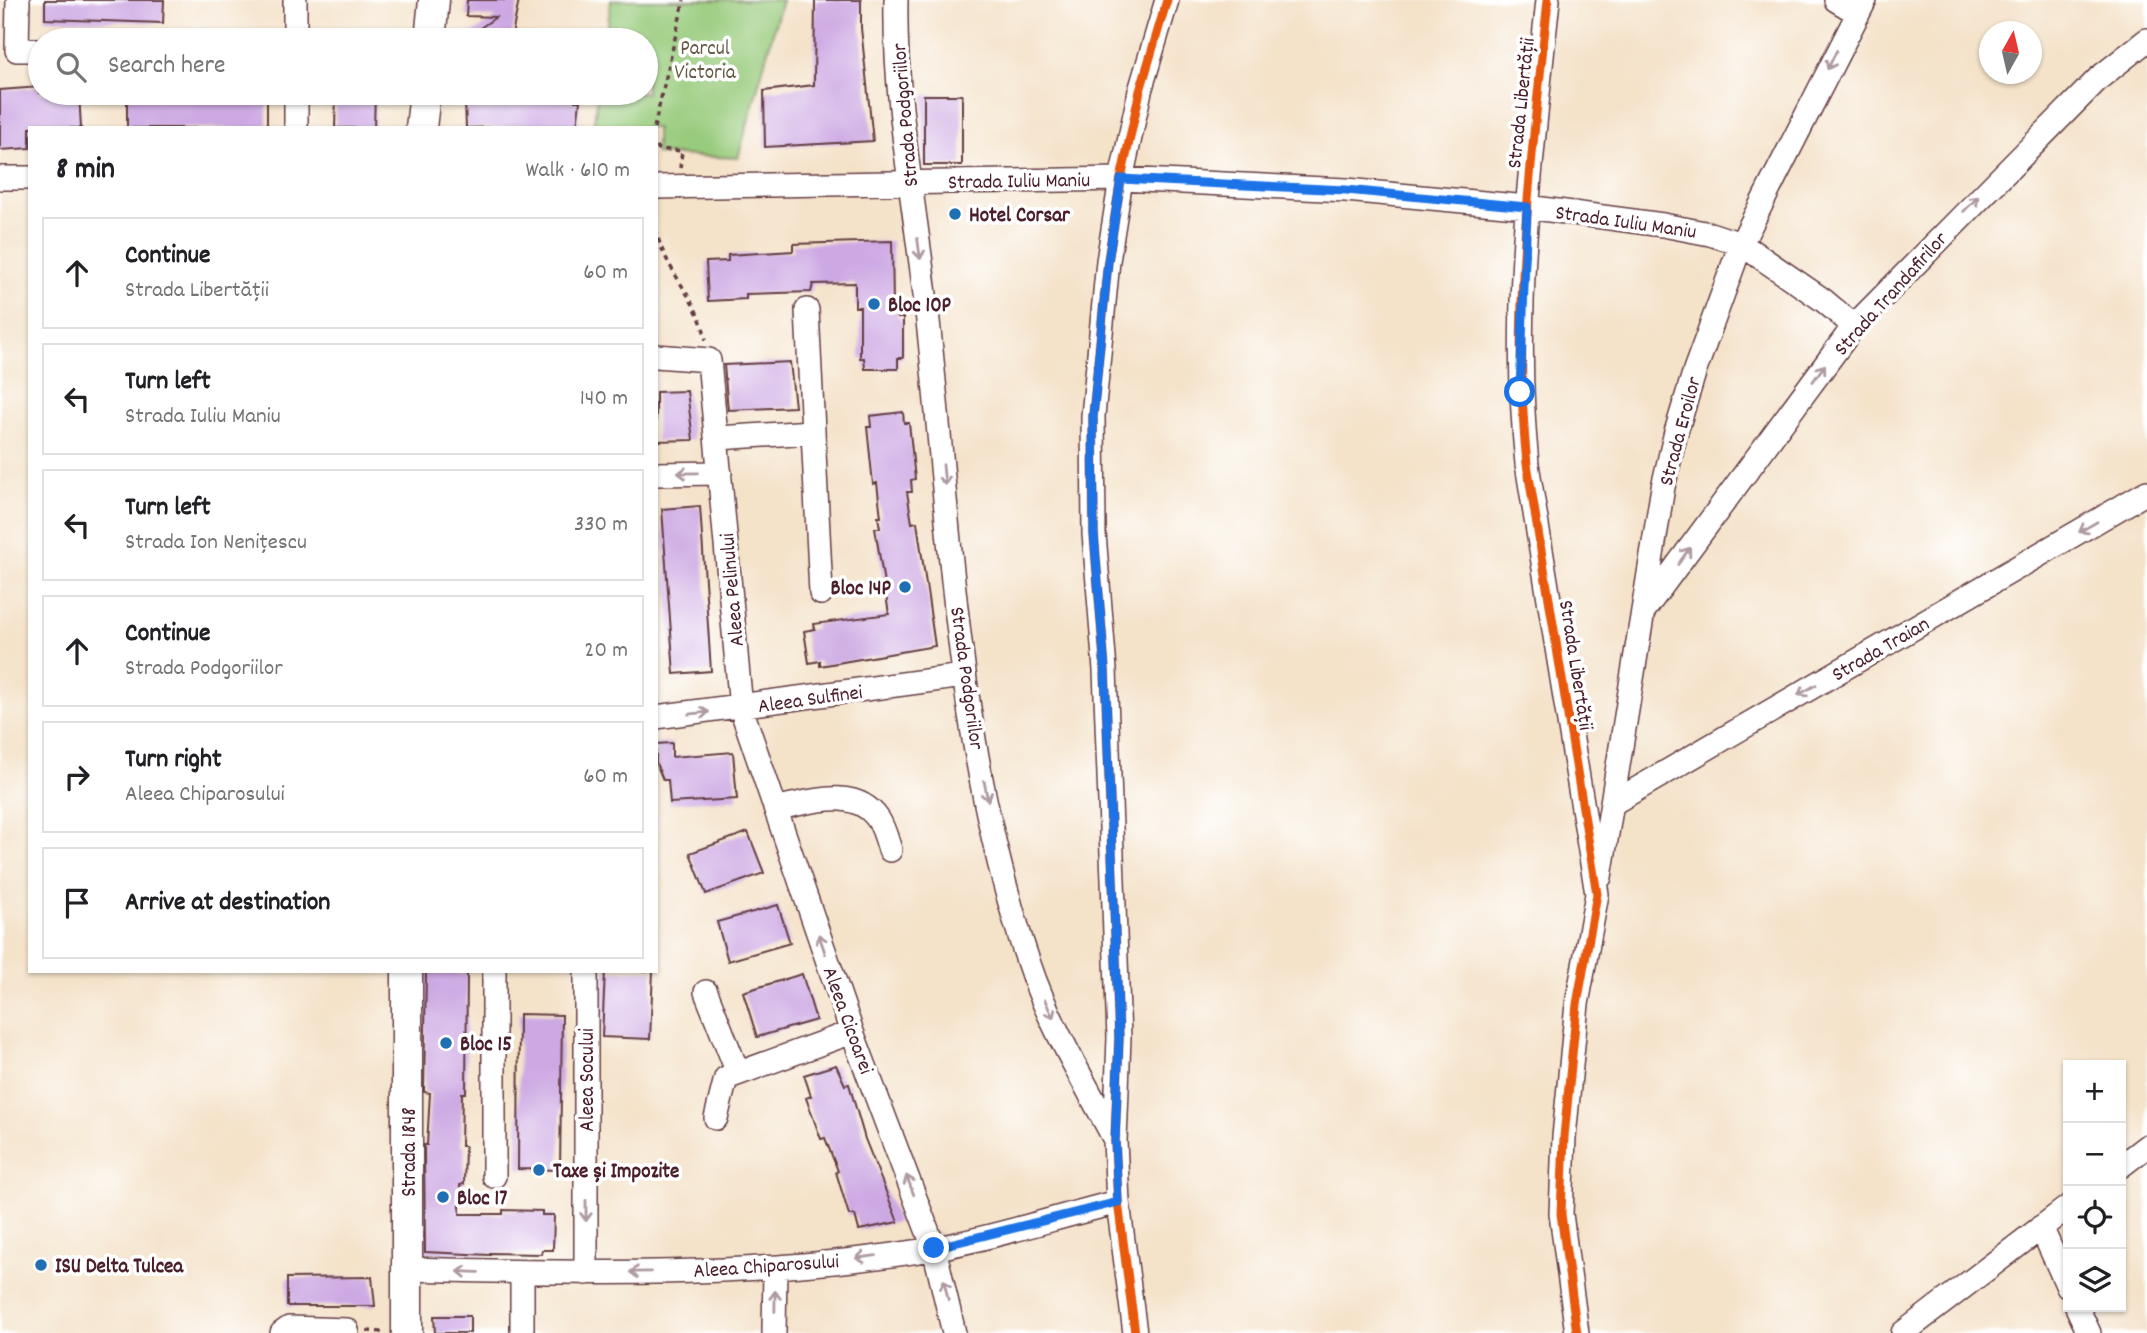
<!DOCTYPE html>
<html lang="en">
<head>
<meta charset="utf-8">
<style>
	:root { --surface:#fff; --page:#f2f2f2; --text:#202124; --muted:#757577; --line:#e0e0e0 }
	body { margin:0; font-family:Dekko,sans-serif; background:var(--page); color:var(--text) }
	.controls { position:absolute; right:21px; bottom:21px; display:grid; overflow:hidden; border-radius:0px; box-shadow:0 2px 5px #0004 }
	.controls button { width:63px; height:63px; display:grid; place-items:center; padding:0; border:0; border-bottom:2px solid var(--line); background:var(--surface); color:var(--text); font:35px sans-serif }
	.compass { position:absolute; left:1979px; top:21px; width:63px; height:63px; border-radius:50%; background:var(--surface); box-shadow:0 2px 5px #0004; rotate:8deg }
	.stop { position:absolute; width:21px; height:21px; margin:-16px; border:5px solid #1a73e8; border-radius:50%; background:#fff }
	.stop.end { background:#1a73e8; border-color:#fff; box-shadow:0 2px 7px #0008 }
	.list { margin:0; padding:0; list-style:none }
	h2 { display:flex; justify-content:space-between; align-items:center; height:91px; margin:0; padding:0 28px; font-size:30px }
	h2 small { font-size:23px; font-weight:400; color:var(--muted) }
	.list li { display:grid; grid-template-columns:46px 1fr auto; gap:21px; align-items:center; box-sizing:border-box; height:112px; margin:0 14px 14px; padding:0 14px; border:2px solid var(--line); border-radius:0px }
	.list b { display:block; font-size:26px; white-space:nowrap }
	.list p { margin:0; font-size:23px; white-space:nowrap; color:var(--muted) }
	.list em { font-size:23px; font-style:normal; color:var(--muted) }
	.icon { flex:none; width:38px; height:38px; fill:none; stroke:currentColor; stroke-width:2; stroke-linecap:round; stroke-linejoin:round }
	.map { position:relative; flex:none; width:2147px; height:1333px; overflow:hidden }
	.search { position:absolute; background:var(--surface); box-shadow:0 2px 5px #0004; left:28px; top:28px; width:630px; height:77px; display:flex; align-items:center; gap:18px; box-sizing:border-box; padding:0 24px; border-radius:38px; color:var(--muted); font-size:26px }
	.panel { position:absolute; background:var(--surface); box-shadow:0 2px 5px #0004; left:28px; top:126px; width:630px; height:847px; border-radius:0px }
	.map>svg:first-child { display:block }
	.green { fill:#98cb7c; stroke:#717554; stroke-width:2 }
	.building { fill:#cda9e3 }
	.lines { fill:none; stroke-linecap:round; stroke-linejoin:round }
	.minor-casing { stroke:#643c43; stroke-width:26 }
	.major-casing { stroke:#643c43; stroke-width:33 }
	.path { stroke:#643c43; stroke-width:3.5; stroke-dasharray:5 5; stroke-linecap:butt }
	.minor { stroke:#fff; stroke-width:23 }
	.major { stroke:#fff; stroke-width:30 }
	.cycleway-casing { stroke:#fff; stroke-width:13 }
	.cycleway { stroke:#e8590c; stroke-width:9 }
	.oneway { stroke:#ae9aa0 }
	.route { stroke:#1a73e8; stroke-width:9 }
	.poi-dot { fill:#1f6fb2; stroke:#fff; stroke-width:2.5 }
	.labels { text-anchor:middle; stroke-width:7; stroke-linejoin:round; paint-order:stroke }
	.park-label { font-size:21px; fill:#655b47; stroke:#fff }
	.street-label { font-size:21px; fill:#4a1f2b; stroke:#fff }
	.poi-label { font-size:21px; font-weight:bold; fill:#4a1f2b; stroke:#fff; text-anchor:start }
</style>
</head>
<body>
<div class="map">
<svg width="2147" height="1333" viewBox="0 0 2147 1333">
	<rect width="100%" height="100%" fill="#fff"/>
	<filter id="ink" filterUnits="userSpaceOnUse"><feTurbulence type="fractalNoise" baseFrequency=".0143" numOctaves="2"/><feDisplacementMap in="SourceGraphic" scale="14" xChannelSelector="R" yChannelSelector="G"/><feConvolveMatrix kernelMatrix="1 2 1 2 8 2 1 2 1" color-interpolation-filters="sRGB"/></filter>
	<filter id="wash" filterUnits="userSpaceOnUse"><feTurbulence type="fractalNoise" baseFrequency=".00686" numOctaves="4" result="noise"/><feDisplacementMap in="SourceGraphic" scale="28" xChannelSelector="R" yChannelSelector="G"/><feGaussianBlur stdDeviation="1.57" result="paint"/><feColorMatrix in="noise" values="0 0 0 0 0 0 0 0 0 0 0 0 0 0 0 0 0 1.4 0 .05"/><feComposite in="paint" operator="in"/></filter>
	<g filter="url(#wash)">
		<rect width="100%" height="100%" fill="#f4e2c9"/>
		<path class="green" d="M611,0H782L738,158L656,154V128H593L598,93H646V40H606Z"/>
		<g id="blocks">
			<path class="building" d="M45,0H164L163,23L45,19Z
				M467,0H519L511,40H463L496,17L466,16Z
				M815,0H861V28L873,141L765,147L764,91L814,85Z
				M40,87V93H79L81,128H30V148L0,150V90Z
				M127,93H267V128H127Z
				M336,93H375L374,128H335Z
				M470,93H576L575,101H580L577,126L466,128L465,100Z
				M924,95H962V165H924Z
				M892,241L893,307H898V318H903V358H898V369H865L864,358H860V307H855V283L813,284L811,292L746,294V299L708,301L706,262L728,261V255L793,251V244Z
				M790,362L795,407L728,410L724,365Z
				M687,391L693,440L656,441V392Z
				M903,412L904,423H909L915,479L911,480L912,492H907L912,523L917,522L935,646L820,666V661L809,663L804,631L815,629L814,624L889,614L875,528H880L878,517H881L877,483L873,484L867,427H871L870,416Z
				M700,506L711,671L674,674L662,509Z
				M672,743V757L733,752L737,799L670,803L668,780H663L656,763V744Z
				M748,832L764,873L706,894L690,853Z
				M778,905L790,943L728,961L717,922Z
				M431,971L467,974L466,1093H462L461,1146H465L464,1184L460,1185V1214H503V1210L542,1211V1215H554L553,1250H542L541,1254L490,1253V1255L425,1252L424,1145H427L430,1093L424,1092L425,1031L426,973Z
				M605,971H653L650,1039L602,1037Z
				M802,974L816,1020L757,1037L743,992Z
				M519,1014L562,1015L560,1170L518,1169Z
				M836,1065L845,1085L849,1084L865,1139L898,1222L859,1230L855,1215H849L836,1172L838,1171L825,1138L821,1139L806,1098L811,1096L804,1075Z
				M372,1277L375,1306H287V1278Z
				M434,1316H470V1333H435Z"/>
		</g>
	</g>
	<g filter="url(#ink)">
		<use href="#blocks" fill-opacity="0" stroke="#643c43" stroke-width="2"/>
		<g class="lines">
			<g class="minor-casing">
				<path id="minor" d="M18,0L17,50H40
					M896,0C894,108 917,215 928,321C951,536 958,758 1029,964C1049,1024 1084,1081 1114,1138
					M1548,0C1532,154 1511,309 1527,464L1597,894L1577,1004L1564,1137L1561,1214L1577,1333
					M1836,0L1856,12
					M295,40V0
					M296,93V128
					M0,178H30
					M656,187L1121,179L1346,190L1527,207L1663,225L1710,234L1741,244L1823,300L1854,326
					M807,310L821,593
					M656,356L709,360L741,708L852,1032L934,1248L954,1333
					M718,438L811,432
					M656,474L720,473
					M1645,609L1854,326L2099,78L2147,40
					M656,717L963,676
					M1613,803L2147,492
					M776,808C809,803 855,785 878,819C884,828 887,840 890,850
					M1600,877L1663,487L1676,432L1695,370L1741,244L1865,0
					M494,971V1176
					M706,992L738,1073
					M716,1118L726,1078L852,1032
					M2121,1166L2147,1146
					M2041,1227L2068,1287
					M408,1269C583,1274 759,1278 932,1249C994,1238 1056,1217 1118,1202
					M586,1273V971
					M2077,1307L2089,1333
					M282,1333L289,1328L347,1330
					M522,1333V1274
					M774,1333L775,1269
					M1135,1333L1118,1202L1115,1141L1119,1038L1105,670L1094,534L1093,416L1108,261L1121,179L1140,91L1167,0
					M1903,1333L2068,1207"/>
			</g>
			<g class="major-casing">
				<path id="major" d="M430,40L434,0
					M421,128L425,93
					M407,1333V971"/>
			</g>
			<path class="path" d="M654,128L684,0
				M656,146L658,149L682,151L680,168
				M656,229C663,269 699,299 706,340
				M367,1331L383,1332"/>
			<use href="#minor" class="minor"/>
			<use href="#major" class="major"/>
			<g class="cycleway-casing">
				<path id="cycleway" d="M1548,0C1532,154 1511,309 1527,464L1597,894L1577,1004L1564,1137L1561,1214L1577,1333
					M1135,1333L1118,1202L1115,1141L1119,1038L1105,670L1094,534L1093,416L1108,261L1121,179L1140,91L1167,0"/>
			</g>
			<use href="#cycleway" class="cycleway"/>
		</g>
		<defs><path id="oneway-shaft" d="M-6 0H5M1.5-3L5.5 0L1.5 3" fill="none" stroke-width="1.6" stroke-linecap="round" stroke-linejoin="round" transform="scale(1.75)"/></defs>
		<g class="oneway">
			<use href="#oneway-shaft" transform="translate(1832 60) rotate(116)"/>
			<use href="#oneway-shaft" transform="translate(1971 204) rotate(-45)"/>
			<use href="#oneway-shaft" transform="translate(919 249) rotate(82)"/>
			<use href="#oneway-shaft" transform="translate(1819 373) rotate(-54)"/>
			<use href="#oneway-shaft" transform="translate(688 473) rotate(179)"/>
			<use href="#oneway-shaft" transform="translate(944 475) rotate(84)"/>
			<use href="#oneway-shaft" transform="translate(2088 527) rotate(150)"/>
			<use href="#oneway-shaft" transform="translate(1684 556) rotate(-54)"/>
			<use href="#oneway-shaft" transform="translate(1807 690) rotate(150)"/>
			<use href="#oneway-shaft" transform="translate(699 713) rotate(-6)"/>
			<use href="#oneway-shaft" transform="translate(986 791) rotate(79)"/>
			<use href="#oneway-shaft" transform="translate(822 944) rotate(-109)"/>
			<use href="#oneway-shaft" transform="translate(1049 1009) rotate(66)"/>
			<use href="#oneway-shaft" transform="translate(910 1185) rotate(-111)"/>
			<use href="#oneway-shaft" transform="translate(586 1211) rotate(90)"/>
			<use href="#oneway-shaft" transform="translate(866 1257) rotate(173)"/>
			<use href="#oneway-shaft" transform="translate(468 1272) rotate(-178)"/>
			<use href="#oneway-shaft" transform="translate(640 1272) rotate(179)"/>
			<use href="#oneway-shaft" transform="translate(946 1290) rotate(-103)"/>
			<use href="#oneway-shaft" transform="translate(775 1301) rotate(-89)"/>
		</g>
	</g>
	<g class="lines" filter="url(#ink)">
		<path class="route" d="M934,1248L1118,1202L1115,1141L1119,1038L1105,670L1094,534L1093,416L1108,261L1121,179L1346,190L1527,207L1520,392"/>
	</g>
	<g class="poi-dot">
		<circle cx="955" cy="214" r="7"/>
		<circle cx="874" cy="304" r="7"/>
		<circle cx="905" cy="587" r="7"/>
		<circle cx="446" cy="1043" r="7"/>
		<circle cx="539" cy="1170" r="7"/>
		<circle cx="443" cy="1197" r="7"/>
		<circle cx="41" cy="1265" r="7"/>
	</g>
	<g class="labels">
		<g class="park-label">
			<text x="705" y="54">Parcul<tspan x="705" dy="24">Victoria</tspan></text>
		</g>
		<g class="street-label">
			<text transform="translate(1520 103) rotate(-84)" y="7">Strada Libertății</text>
			<text transform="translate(904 115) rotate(-95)" y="7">Strada Podgoriilor</text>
			<text transform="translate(1019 180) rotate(-1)" y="7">Strada Iuliu Maniu</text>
			<text transform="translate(1626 221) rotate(8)" y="7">Strada Iuliu Maniu</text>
			<text transform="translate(1890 293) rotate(-48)" y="7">Strada Trandafirilor</text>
			<text transform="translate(1679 431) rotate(-75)" y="7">Strada Eroilor</text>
			<text transform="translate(731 590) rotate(-95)" y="7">Aleea Pelinului</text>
			<text transform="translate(1880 648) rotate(-30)" y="7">Strada Traian</text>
			<text transform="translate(1577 665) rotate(81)" y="7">Strada Libertății</text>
			<text transform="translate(968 678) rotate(82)" y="7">Strada Podgoriilor</text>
			<text transform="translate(810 698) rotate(-8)" y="7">Aleea Sulfinei</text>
			<text transform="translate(849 1020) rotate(70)" y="7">Aleea Cicoarei</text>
			<text transform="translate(586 1080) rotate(-90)" y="7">Aleea Socului</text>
			<text transform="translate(408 1152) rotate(-90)" y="7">Strada 1848</text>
			<text transform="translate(766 1265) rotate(-4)" y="7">Aleea Chiparosului</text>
		</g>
		<g class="poi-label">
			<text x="969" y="221">Hotel Corsar</text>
			<text x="888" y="311">Bloc 10P</text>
			<text x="891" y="594" text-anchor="end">Bloc 14P</text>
			<text x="460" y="1050">Bloc 15</text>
			<text x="553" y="1177">Taxe și Impozite</text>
			<text x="457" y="1204">Bloc 17</text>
			<text x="55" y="1272">ISU Delta Tulcea</text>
		</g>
	</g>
</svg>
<div class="controls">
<button>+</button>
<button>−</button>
<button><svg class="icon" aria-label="locate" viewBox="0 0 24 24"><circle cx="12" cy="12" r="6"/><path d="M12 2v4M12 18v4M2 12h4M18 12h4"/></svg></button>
<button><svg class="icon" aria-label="layers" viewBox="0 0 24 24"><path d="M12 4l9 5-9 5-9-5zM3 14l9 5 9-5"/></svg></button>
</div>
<svg class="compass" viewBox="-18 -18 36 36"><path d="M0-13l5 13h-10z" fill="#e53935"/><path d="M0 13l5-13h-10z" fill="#757577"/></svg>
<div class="stop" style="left:1520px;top:392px"></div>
<div class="stop end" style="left:934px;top:1248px"></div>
<div class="search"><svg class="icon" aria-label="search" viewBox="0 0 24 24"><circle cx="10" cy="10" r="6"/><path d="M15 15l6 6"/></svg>Search here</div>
<section class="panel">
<h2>8 min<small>Walk · 610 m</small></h2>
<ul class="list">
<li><svg class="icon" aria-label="ahead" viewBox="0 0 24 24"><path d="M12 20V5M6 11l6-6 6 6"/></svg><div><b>Continue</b><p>Strada Libertății</p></div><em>60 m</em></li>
<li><svg class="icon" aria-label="left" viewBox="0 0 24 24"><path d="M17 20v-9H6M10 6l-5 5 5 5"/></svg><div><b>Turn left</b><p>Strada Iuliu Maniu</p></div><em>140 m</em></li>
<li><svg class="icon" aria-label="left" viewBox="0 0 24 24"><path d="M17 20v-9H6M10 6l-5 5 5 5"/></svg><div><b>Turn left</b><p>Strada Ion Nenițescu</p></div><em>330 m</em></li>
<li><svg class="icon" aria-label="ahead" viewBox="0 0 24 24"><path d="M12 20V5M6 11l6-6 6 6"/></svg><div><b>Continue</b><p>Strada Podgoriilor</p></div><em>20 m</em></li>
<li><svg class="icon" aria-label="right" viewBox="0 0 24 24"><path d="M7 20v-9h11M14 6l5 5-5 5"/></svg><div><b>Turn right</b><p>Aleea Chiparosului</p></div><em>60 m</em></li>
<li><svg class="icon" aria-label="arrive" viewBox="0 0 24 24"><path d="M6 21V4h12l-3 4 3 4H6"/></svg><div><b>Arrive at destination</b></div></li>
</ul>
</section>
</div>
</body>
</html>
